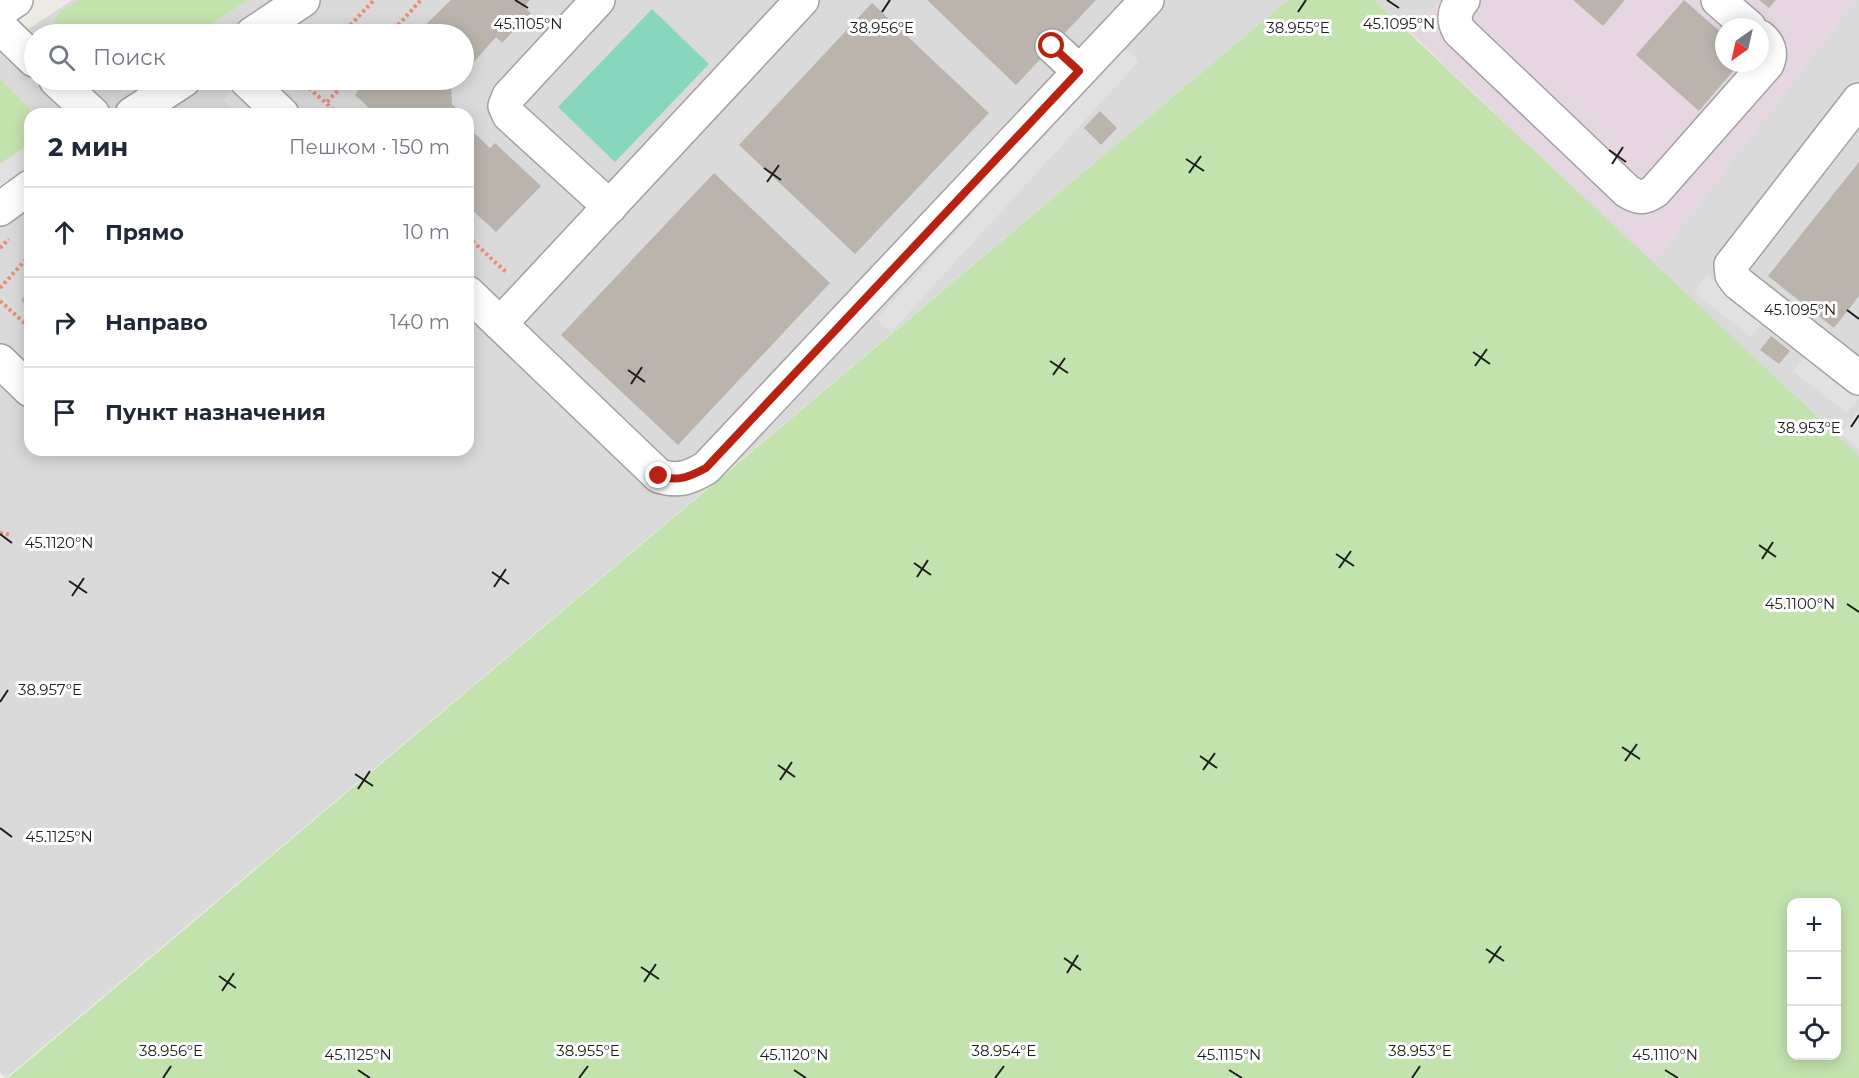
<!DOCTYPE html>
<html lang="ru">
<head>
<meta charset="utf-8">
<style>
	:root { --surface:#fff; --page:#f6f6f7; --text:#1f2937; --muted:#747a83; --line:#e0e1e3 }
	body { margin:0; font-family:Montserrat,sans-serif; background:var(--page); color:var(--text) }
	.controls { position:absolute; right:18px; bottom:18px; display:grid; overflow:hidden; border-radius:12px; box-shadow:0 3px 15px #0003 }
	.controls button { width:54px; height:54px; display:grid; place-items:center; padding:0; border:0; border-bottom:2px solid var(--line); background:var(--surface); color:var(--text); font:30px sans-serif }
	.compass { position:absolute; left:1715px; top:18px; width:54px; height:54px; border-radius:50%; background:var(--surface); box-shadow:0 3px 15px #0003; rotate:214deg }
	.stop { position:absolute; width:18px; height:18px; margin:-14px; border:4px solid #b92212; border-radius:50%; background:#fff }
	.stop.end { background:#b92212; border-color:#fff; box-shadow:0 2px 6px #0008 }
	.list { margin:0; padding:0; list-style:none }
	h2 { display:flex; justify-content:space-between; align-items:center; height:78px; margin:0; padding:0 24px; font-size:26px }
	h2 small { font-size:20px; font-weight:400; color:var(--muted) }
	.list li { display:grid; grid-template-columns:39px 1fr auto; gap:18px; align-items:center; box-sizing:border-box; height:90px; padding:0 24px; border-top:2px solid var(--line) }
	.list b { display:block; font-size:22px; white-space:nowrap }
	.list em { font-size:20px; font-style:normal; color:var(--muted) }
	.icon { flex:none; width:33px; height:33px; fill:none; stroke:currentColor; stroke-width:2; stroke-linecap:round; stroke-linejoin:round }
	.map { position:relative; flex:none; width:1859px; height:1078px; overflow:hidden }
	.search { position:absolute; background:var(--surface); box-shadow:0 3px 15px #0003; left:24px; top:24px; width:450px; height:66px; display:flex; align-items:center; gap:15px; box-sizing:border-box; padding:0 21px; border-radius:33px; color:var(--muted); font-size:22px }
	.panel { position:absolute; background:var(--surface); box-shadow:0 3px 15px #0003; left:24px; top:108px; width:450px; height:348px; border-radius:18px }
	.map>svg:first-child { display:block }
	.residential { fill:#dbdada; fill-rule:evenodd }
	.industrial { fill:#e6d6e2; fill-rule:evenodd }
	.grass { fill:#c3e3ae; fill-rule:evenodd }
	.pitch { fill:#89d6bf }
	.parking { fill:#e1e1e1 }
	.building { fill:#bab4ad }
	.lines { fill:none; stroke-linecap:round; stroke-linejoin:round }
	.minor-casing { stroke:#a1a1a1; stroke-width:36 }
	.path { stroke:#ed8d75; stroke-width:4; stroke-dasharray:3 3; stroke-linecap:butt }
	.minor { stroke:#fff; stroke-width:33 }
	.route { stroke:#b92212; stroke-width:8 }
	.ticks { fill:none; stroke:#1d1d1d; stroke-width:2 }
	.ticks-label { font-size:15px; text-anchor:middle; fill:#1d1d1d; stroke:#fff; stroke-width:6; stroke-linejoin:round; paint-order:stroke }
</style>
</head>
<body>
<div class="map">
<svg width="1859" height="1078" viewBox="0 0 1859 1078">
	<rect width="100%" height="100%" fill="#edebe4"/>
	<path class="residential" d="M72,0H1288L6,1078L0,1072V48ZM34,34H464V80H34ZM30,114H468V450H30Z
		M1374,0H1441L1411,33Z
		M1856,0H1859V456L1653,264Z"/>
	<path class="industrial" d="M1441,0H1856L1653,264L1411,33ZM1724,27H1760V63H1724Z"/>
	<path class="grass" d="M79,0H248L196,34H53C51,15 64,9 79,0Z
		M1288,0H1374L1859,456V1078H8ZM1792,902H1836V1056H1792Z
		M0,79L35,114H30V143L0,164Z"/>
	<path class="pitch" d="M652,9L709,64L615,162L558,107Z"/>
	<path class="parking" d="M1124,48L1139,61L891,332L877,319Z
		M237,85L267,114H239L223,100Z
		M30,143V175L0,196V164Z
		M1707,275L1764,320L1751,337L1694,292Z
		M1807,353L1859,394V398L1847,413L1793,371Z
		M1859,410V450L1841,433Z"/>
	<path class="building" d="M451,0H530L524,7L531,13L502,43L496,37L464,73V34H416Z
		M927,0H1096L1016,85Z
		M1573,0H1625L1603,26Z
		M1684,0L1724,35V63H1740L1699,111L1636,55Z
		M1759,0H1776L1769,8Z
		M872,3L989,113L855,254L739,145Z
		M362,80H457L451,86L452,104L462,114H364L368,107L355,95L358,91L354,88Z
		M1100,111L1117,128L1101,145L1084,128Z
		M468,120L473,124L469,128L490,148L495,143L541,186L496,232L473,211L468,217Z
		M1859,162V296L1834,328L1768,276Z
		M714,173L830,283L678,445L561,335Z
		M30,290V309L21,300Z
		M1771,336L1790,351L1779,364L1760,350Z"/>
	<g class="lines">
		<g class="minor-casing">
			<path id="minor" d="M598,0L509,96L505,106L509,115L610,207
				M1463,0C1454,10 1453,20 1459,31L1627,191C1638,198 1644,199 1655,191L1767,64C1772,53 1769,44 1760,37
				M1718,0L1749,27
				M0,11L16,0
				M0,27L34,60
				M252,34L303,0
				M1052,46L1079,71
				M56,80L93,114
				M246,80L282,114
				M1859,100L1731,265L1732,275L1738,283L1859,378
				M132,114L184,80
				M0,209L30,187
				M468,293L659,476C678,482 689,478 706,468L1147,0
				M500,324L802,0
				M0,361L30,390"/>
		</g>
		<path class="path" d="M342,34L374,0
			M390,34L421,0
			M300,80L326,103
			M338,114L326,103L348,80
			M468,237L507,273
			M0,248L9,239
			M0,288L30,255
			M0,301L30,328
			M0,533L12,535"/>
		<use href="#minor" class="minor"/>
	</g>
	<g class="lines">
		<path class="route" d="M659,476C678,482 689,477 706,468L1079,71L1052,46"/>
	</g>
	<path class="ticks" d="M515,0L528,8M1387,0L1399,8M882,12L890,0M1298,12L1306,0M1609,150L1626,162M1186,159L1204,171M1612,164L1623,147M764,168L781,180M1189,173L1201,156M767,182L779,165M1847,310L1859,319M1473,352L1490,364M1050,361L1068,373M1475,366L1487,349M628,370L645,382M1053,375L1065,358M631,384L642,367M1851,427L1859,415M0,534L12,543M1759,545L1776,557M1336,554L1354,566M1762,559L1773,542M914,563L931,575M1339,568L1351,551M492,572L509,584M917,577L928,560M69,581L87,593M494,587L506,569M72,596L84,578M1847,604L1859,612M0,702L8,690M1622,747L1640,759M1200,756L1217,768M1625,761L1637,744M778,765L795,777M1203,770L1215,753M355,774L373,786M780,780L792,762M358,789L370,771M0,828L12,837M1486,949L1504,961M1064,958L1081,970M1489,963L1501,946M641,967L659,979M1067,973L1078,955M219,976L236,988M644,982L656,964M222,991L234,973M358,1070L370,1078M794,1070L806,1078M1229,1070L1242,1078M1665,1070L1678,1078M163,1078L171,1066M579,1078L588,1066M995,1078L1004,1066M1412,1078L1420,1066"/>
	<g class="ticks-label">
		<text x="528" y="29">45.1105°N</text>
		<text x="1399" y="29">45.1095°N</text>
		<text x="882" y="33">38.956°E</text>
		<text x="1298" y="33">38.955°E</text>
		<text x="1800" y="315">45.1095°N</text>
		<text x="1809" y="433">38.953°E</text>
		<text x="59" y="548">45.1120°N</text>
		<text x="1800" y="609">45.1100°N</text>
		<text x="50" y="695">38.957°E</text>
		<text x="59" y="842">45.1125°N</text>
		<text x="171" y="1056">38.956°E</text>
		<text x="588" y="1056">38.955°E</text>
		<text x="1004" y="1056">38.954°E</text>
		<text x="1420" y="1056">38.953°E</text>
		<text x="358" y="1060">45.1125°N</text>
		<text x="794" y="1060">45.1120°N</text>
		<text x="1229" y="1060">45.1115°N</text>
		<text x="1665" y="1060">45.1110°N</text>
	</g>
</svg>
<div class="controls">
<button>+</button>
<button>−</button>
<button><svg class="icon" aria-label="locate" viewBox="0 0 24 24"><circle cx="12" cy="12" r="6"/><path d="M12 2v4M12 18v4M2 12h4M18 12h4"/></svg></button>
</div>
<svg class="compass" viewBox="-18 -18 36 36"><path d="M0-13l5 13h-10z" fill="#e53935"/><path d="M0 13l5-13h-10z" fill="#747a83"/></svg>
<div class="stop" style="left:1052px;top:46px"></div>
<div class="stop end" style="left:659px;top:476px"></div>
<div class="search"><svg class="icon" aria-label="search" viewBox="0 0 24 24"><circle cx="10" cy="10" r="6"/><path d="M15 15l6 6"/></svg>Поиск</div>
<section class="panel">
<h2>2 мин<small>Пешком · 150 m</small></h2>
<ul class="list">
<li><svg class="icon" aria-label="ahead" viewBox="0 0 24 24"><path d="M12 20V5M6 11l6-6 6 6"/></svg><div><b>Прямо</b></div><em>10 m</em></li>
<li><svg class="icon" aria-label="right" viewBox="0 0 24 24"><path d="M7 20v-9h11M14 6l5 5-5 5"/></svg><div><b>Направо</b></div><em>140 m</em></li>
<li><svg class="icon" aria-label="arrive" viewBox="0 0 24 24"><path d="M6 21V4h12l-3 4 3 4H6"/></svg><div><b>Пункт назначения</b></div></li>
</ul>
</section>
</div>
</body>
</html>
